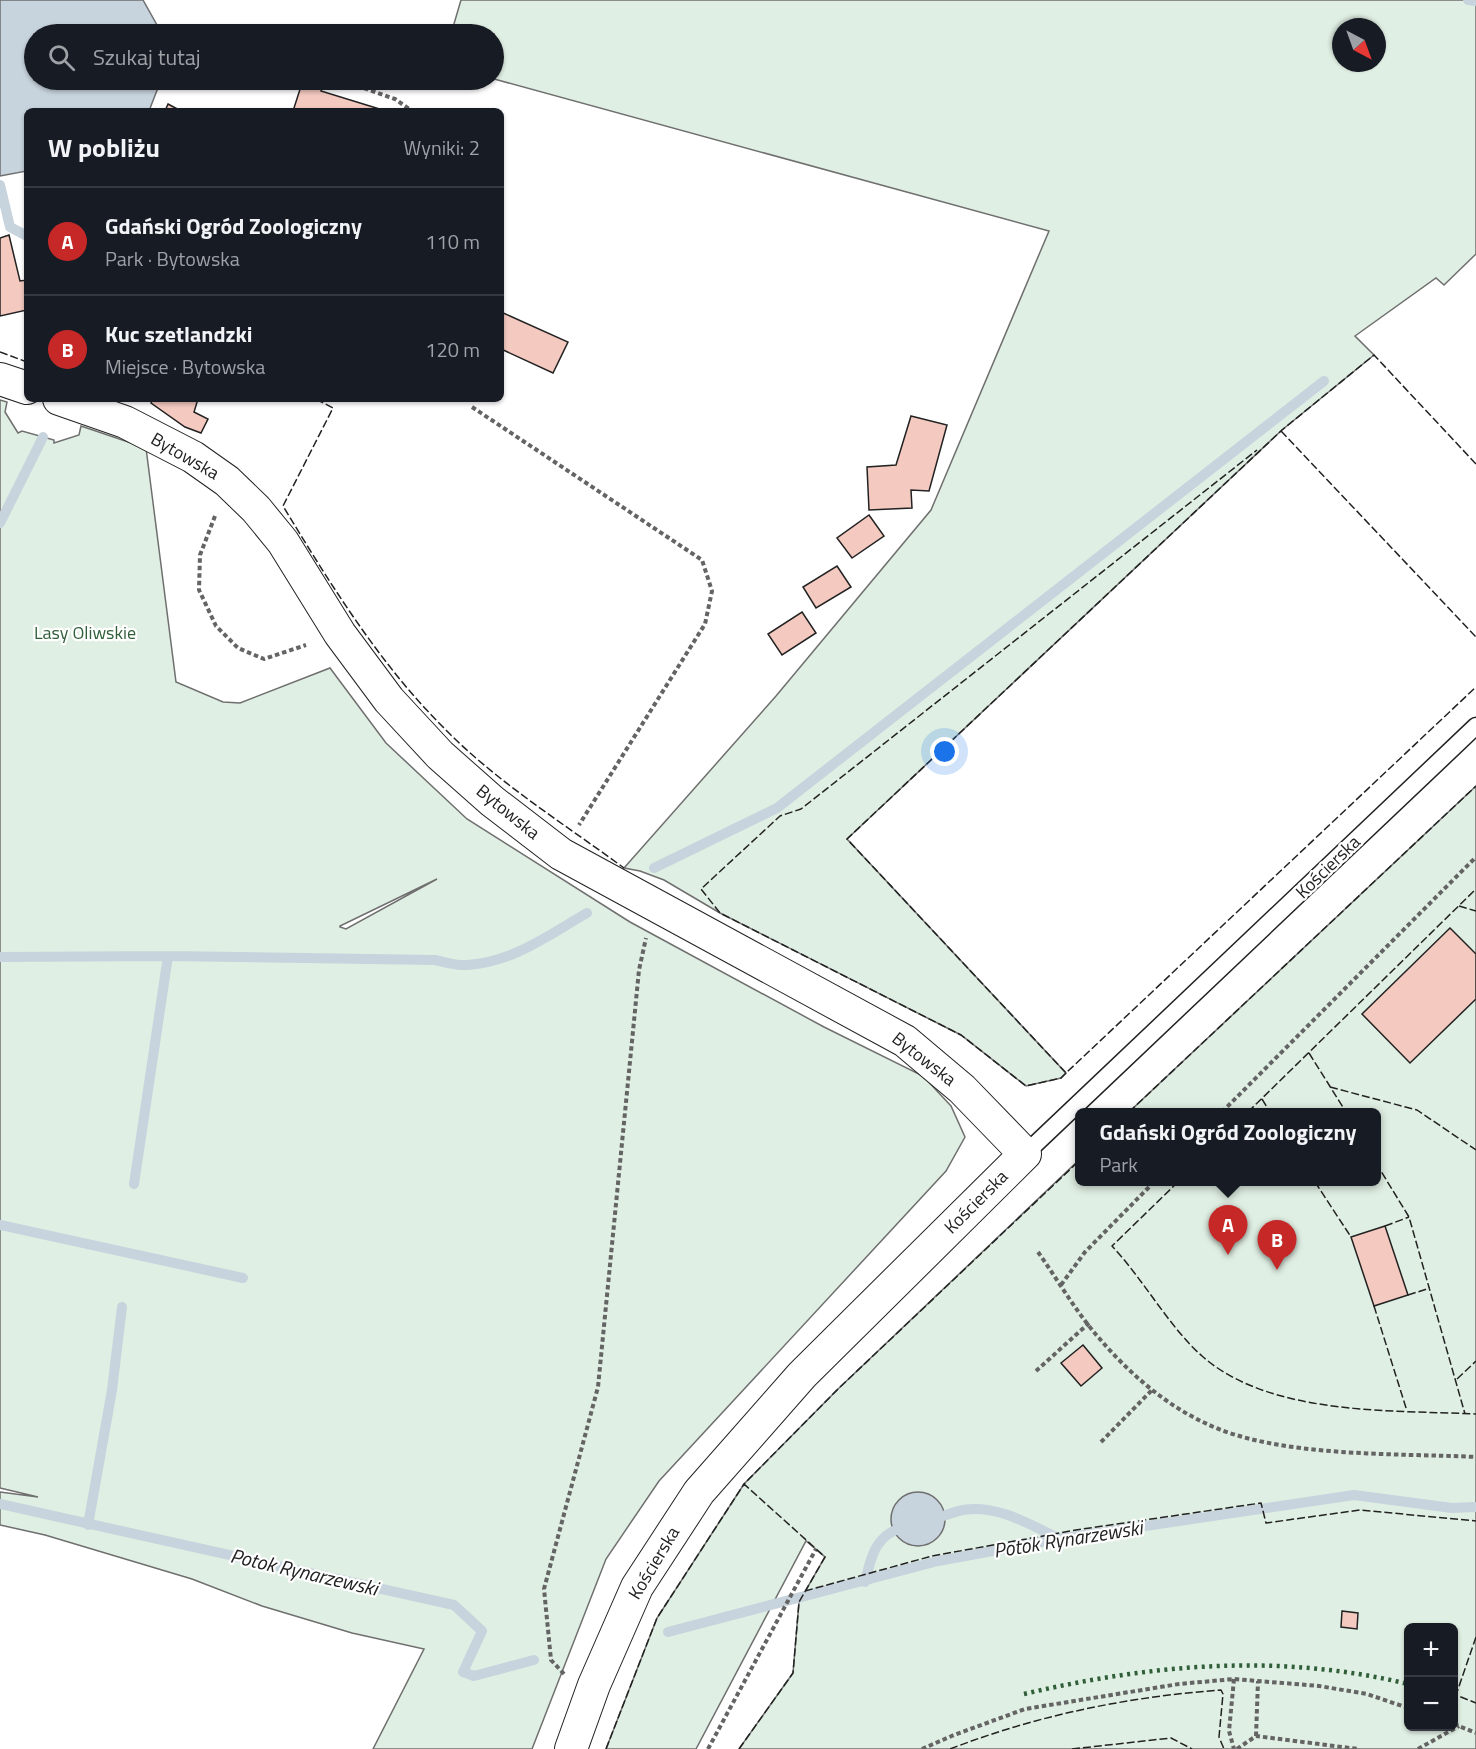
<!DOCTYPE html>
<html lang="pl">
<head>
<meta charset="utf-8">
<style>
	:root { --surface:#171b24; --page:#242831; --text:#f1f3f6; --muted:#9ea1a6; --line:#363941; --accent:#c62828 }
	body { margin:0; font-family:"Titillium Web",sans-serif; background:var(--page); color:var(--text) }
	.controls { position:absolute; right:18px; bottom:18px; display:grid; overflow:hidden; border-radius:9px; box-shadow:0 2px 4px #0004 }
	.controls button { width:54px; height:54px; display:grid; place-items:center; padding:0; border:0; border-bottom:2px solid var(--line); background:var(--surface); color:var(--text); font:30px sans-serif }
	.compass { position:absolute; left:1332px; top:18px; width:54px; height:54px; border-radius:50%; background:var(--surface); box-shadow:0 2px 4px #0004; rotate:139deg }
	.you { position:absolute; left:945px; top:752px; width:21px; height:21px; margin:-15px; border:4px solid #fff; border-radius:50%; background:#1a73e8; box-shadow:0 0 0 9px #1a73e833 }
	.badge { display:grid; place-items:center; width:39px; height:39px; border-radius:50%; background:var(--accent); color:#fff; font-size:20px; font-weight:700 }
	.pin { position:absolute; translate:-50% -50px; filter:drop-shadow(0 2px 3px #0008) }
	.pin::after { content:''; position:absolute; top:32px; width:21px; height:18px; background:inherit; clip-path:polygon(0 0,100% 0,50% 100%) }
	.popup { position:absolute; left:1075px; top:1108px; width:306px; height:78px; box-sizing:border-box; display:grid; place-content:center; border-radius:9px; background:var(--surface); filter:drop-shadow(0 2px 4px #0005); font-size:20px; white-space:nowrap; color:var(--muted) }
	.popup b { font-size:22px; color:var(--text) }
	.popup::after { content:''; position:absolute; left:50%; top:100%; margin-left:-12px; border:12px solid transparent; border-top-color:var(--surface) }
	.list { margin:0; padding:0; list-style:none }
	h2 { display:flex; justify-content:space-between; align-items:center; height:78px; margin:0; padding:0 24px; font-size:26px }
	h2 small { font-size:20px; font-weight:400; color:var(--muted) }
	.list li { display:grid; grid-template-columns:39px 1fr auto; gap:18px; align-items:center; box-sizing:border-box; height:108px; padding:0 24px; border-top:2px solid var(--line) }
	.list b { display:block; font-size:22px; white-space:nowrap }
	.list p { margin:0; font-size:20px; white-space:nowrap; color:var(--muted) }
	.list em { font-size:20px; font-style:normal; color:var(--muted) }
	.icon { flex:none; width:33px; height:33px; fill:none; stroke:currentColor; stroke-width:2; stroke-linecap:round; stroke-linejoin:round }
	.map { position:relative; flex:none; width:1476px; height:1749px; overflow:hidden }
	.search { position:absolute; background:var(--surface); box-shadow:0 2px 4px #0004; left:24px; top:24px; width:480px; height:66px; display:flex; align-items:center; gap:15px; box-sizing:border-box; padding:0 21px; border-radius:33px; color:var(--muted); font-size:22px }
	.panel { position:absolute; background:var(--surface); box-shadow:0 2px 4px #0004; left:24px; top:108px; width:480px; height:294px; border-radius:9px }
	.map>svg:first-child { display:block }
	.green { fill:#e0efe3; stroke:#6f6f6f; stroke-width:1.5; fill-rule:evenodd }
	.water { fill:#c7d3dd; stroke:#6f6f6f; stroke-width:1.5 }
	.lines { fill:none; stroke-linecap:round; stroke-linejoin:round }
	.stream { stroke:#c7d3dd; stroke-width:10 }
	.building { fill:#f3c9c0; stroke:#222; stroke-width:1.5 }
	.service-casing { stroke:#222; stroke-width:19 }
	.minor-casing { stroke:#222; stroke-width:34 }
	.path { stroke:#646464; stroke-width:4; stroke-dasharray:4.5 3; stroke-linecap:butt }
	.service { stroke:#fff; stroke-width:16 }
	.minor { stroke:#fff; stroke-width:32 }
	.hedge { stroke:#2f5e38; stroke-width:4.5; stroke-dasharray:3 4.5; stroke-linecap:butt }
	.fence { stroke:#222; stroke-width:1.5; stroke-dasharray:8 3; stroke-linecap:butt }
	.labels { text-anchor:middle; stroke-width:4.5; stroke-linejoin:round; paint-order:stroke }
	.street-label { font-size:18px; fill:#222; stroke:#fff }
	.park-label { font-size:18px; fill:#2f5e38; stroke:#fff }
	.water-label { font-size:20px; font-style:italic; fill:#222; stroke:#fff }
</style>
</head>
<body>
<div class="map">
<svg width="1476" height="1749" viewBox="0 0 1476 1749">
	<rect width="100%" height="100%" fill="#fff"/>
	<path class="green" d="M461,0H1476V254L1444,285L1436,278L1355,336L1374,355L1282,430L847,839L1066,1073L1061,1078L1026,1086L961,1035L720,913L664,880L640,871L624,868L776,696L931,510L1049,231L494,79V34H451ZM1341,27H1377V63H1341Z
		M0,400L7,402L5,412L18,433L22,431L54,440V443L79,435L81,426L146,448L176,682L223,702L240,703L330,668L386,743L467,819L630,922L824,1027L923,1076L951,1106L965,1137L946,1171L659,1481L606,1559L532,1749H373L424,1649L352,1633L262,1606L192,1579L45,1535L0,1525V1492L38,1497L0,1488ZM437,879L346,929L340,927V926Z
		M1476,786V1749H739L793,1673L799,1602L825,1557L806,1541L696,1749H606L657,1618L744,1484L838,1389L1079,1160L1080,1182H1376V1112H1129ZM1408,1628H1454V1726H1408Z"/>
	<path class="water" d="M0,0H143L162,34H34V80H161L149,111H27V171L0,176Z
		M891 1519a27 27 0 1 1 54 0a27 27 0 1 1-54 0Z"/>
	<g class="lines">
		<path class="stream" d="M1468,0L1476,1
			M0,185L10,227L27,236
			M0,523L43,437
			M654,868L777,808L1324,381
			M0,957L168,956L435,960C445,962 457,966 467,965C512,963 550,934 587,913
			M134,1184L168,956
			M0,1225L243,1278
			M0,1504L454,1605L482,1631L463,1672L474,1676L534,1660
			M931,1520C942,1517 952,1512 963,1510C996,1504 1029,1524 1058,1538
			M88,1525L112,1390L122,1307
			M865,1582C872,1553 876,1534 907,1526
			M668,1632L938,1561L1058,1539L1354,1495L1452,1508L1476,1507"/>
	</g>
	<path class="building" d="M303,80H324L321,91L386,111H293Z
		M168,104L181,111H165Z
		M9,235L20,281L27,280V310L0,316V238Z
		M501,312L568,342L553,373L501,349Z
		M153,399H198L194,412L208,419L201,433L185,427L151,403Z
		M911,416L947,425L929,491L911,490L912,508L869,510L867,467L896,465Z
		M869,515L884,536L852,558L837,538Z
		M837,566L851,587L816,608L803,587Z
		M802,612L816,633L782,655L768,634Z
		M1450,928L1476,954V999L1410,1063L1362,1014Z
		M1385,1226L1408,1295L1374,1306L1351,1237Z
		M1083,1345L1102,1368L1081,1386L1061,1363Z
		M1342,1611L1358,1613L1357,1629L1341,1627Z"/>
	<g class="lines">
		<g class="service-casing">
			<path id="service" d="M1025,1154L1476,726"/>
		</g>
		<g class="minor-casing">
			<path id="minor" d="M0,379L27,388
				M59,399L125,422L193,457L227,481L256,509L283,542L340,634L389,700L440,755L492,801L561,854L905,1041L962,1089L1025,1154L802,1375L699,1492L637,1587L594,1685L571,1749"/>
		</g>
		<path class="path" d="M364,88L395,99L412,111
			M472,407L702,560L712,591L705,624L579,825
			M215,516L200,555L199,590L216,626L238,648L264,659L306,645
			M1222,1112L1476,857
			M1038,1252C1058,1280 1076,1312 1099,1338C1128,1372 1164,1404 1205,1423C1276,1458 1397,1453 1476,1457
			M1061,1285L1085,1252L1154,1182
			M1036,1371L1089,1323
			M1101,1442L1153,1389
			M564,1674L551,1660L544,1589L598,1387L639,970L646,938
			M1234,1679L1229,1731L1234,1749
			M1454,1724L1476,1733
			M1256,1736L1258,1681
			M708,1749L816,1549
			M922,1749L954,1735L1025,1709L1179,1684L1234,1679L1319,1686L1367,1694L1408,1708
			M1237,1749L1256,1736L1358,1749
			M1418,1749L1459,1726"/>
		<use href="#service" class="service"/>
		<use href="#minor" class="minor"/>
		<path class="hedge" d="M1024,1694C1151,1664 1281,1653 1408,1684
			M1454,1695H1456"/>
		<path class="fence" d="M0,352L27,362
			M316,399L333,408L283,506C329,582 379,663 442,726C495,781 563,823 624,868
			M1281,431L1476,637
			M1476,464L1374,355L1282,430L847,839L1066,1073L1476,687
			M1459,906L1476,911
			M1309,1053L1346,1112
			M1066,1073L1061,1078L1026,1086L961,1035L720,913L701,889L780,816L801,809L1257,450
			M1330,1087L1417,1110L1476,1150
			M1262,1099L1270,1112
			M1129,1112L1476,786
			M1248,1112L1476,889
			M1376,1163L1409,1217L1465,1414
			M1178,1182L1112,1246C1143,1279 1170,1328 1202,1356C1270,1416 1391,1410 1476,1414
			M1315,1182L1351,1237
			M1385,1226L1409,1217
			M1408,1295L1430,1288
			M1374,1306L1407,1411
			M1457,1379L1476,1361
			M805,1591L932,1556L1076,1530L1261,1503L1266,1523L1360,1510L1476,1521
			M1476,1637L1456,1695L1476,1703
			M606,1749L657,1618L744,1484
			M739,1749L793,1673L799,1602L825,1557L744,1484L838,1389L1080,1160
			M950,1749C1038,1715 1127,1697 1221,1690L1223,1694L1219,1737L1224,1749
			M1072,1749L1171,1738L1192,1749"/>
	</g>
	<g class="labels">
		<g class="street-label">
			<text transform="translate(185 456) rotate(30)" y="6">Bytowska</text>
			<text transform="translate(508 812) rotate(39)" y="6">Bytowska</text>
			<text transform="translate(1328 867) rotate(-44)" y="6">Kościerska</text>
			<text transform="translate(924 1059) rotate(38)" y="6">Bytowska</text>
			<text transform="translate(976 1202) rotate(-45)" y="6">Kościerska</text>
			<text transform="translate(654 1563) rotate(-59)" y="6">Kościerska</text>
		</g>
		<g class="park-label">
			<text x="85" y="639">Lasy Oliwskie</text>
		</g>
		<g class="water-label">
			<text transform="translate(1068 1539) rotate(-9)" y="7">Potok Rynarzewski</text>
			<text transform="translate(304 1572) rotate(13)" y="7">Potok Rynarzewski</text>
		</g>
	</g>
</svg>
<div class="controls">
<button>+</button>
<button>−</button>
</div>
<svg class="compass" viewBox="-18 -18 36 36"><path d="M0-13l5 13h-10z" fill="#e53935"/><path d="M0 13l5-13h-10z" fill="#9ea1a6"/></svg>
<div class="you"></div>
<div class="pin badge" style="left:1228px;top:1255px">A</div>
<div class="popup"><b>Gdański Ogród Zoologiczny</b>Park</div>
<div class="pin badge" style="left:1277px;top:1270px">B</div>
<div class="search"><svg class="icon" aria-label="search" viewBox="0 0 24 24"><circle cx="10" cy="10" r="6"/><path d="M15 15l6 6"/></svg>Szukaj tutaj</div>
<section class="panel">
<h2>W pobliżu<small>Wyniki: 2</small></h2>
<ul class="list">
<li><span class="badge">A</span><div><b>Gdański Ogród Zoologiczny</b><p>Park · Bytowska</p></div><em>110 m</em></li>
<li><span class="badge">B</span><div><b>Kuc szetlandzki</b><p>Miejsce · Bytowska</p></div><em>120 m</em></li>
</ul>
</section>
</div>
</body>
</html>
